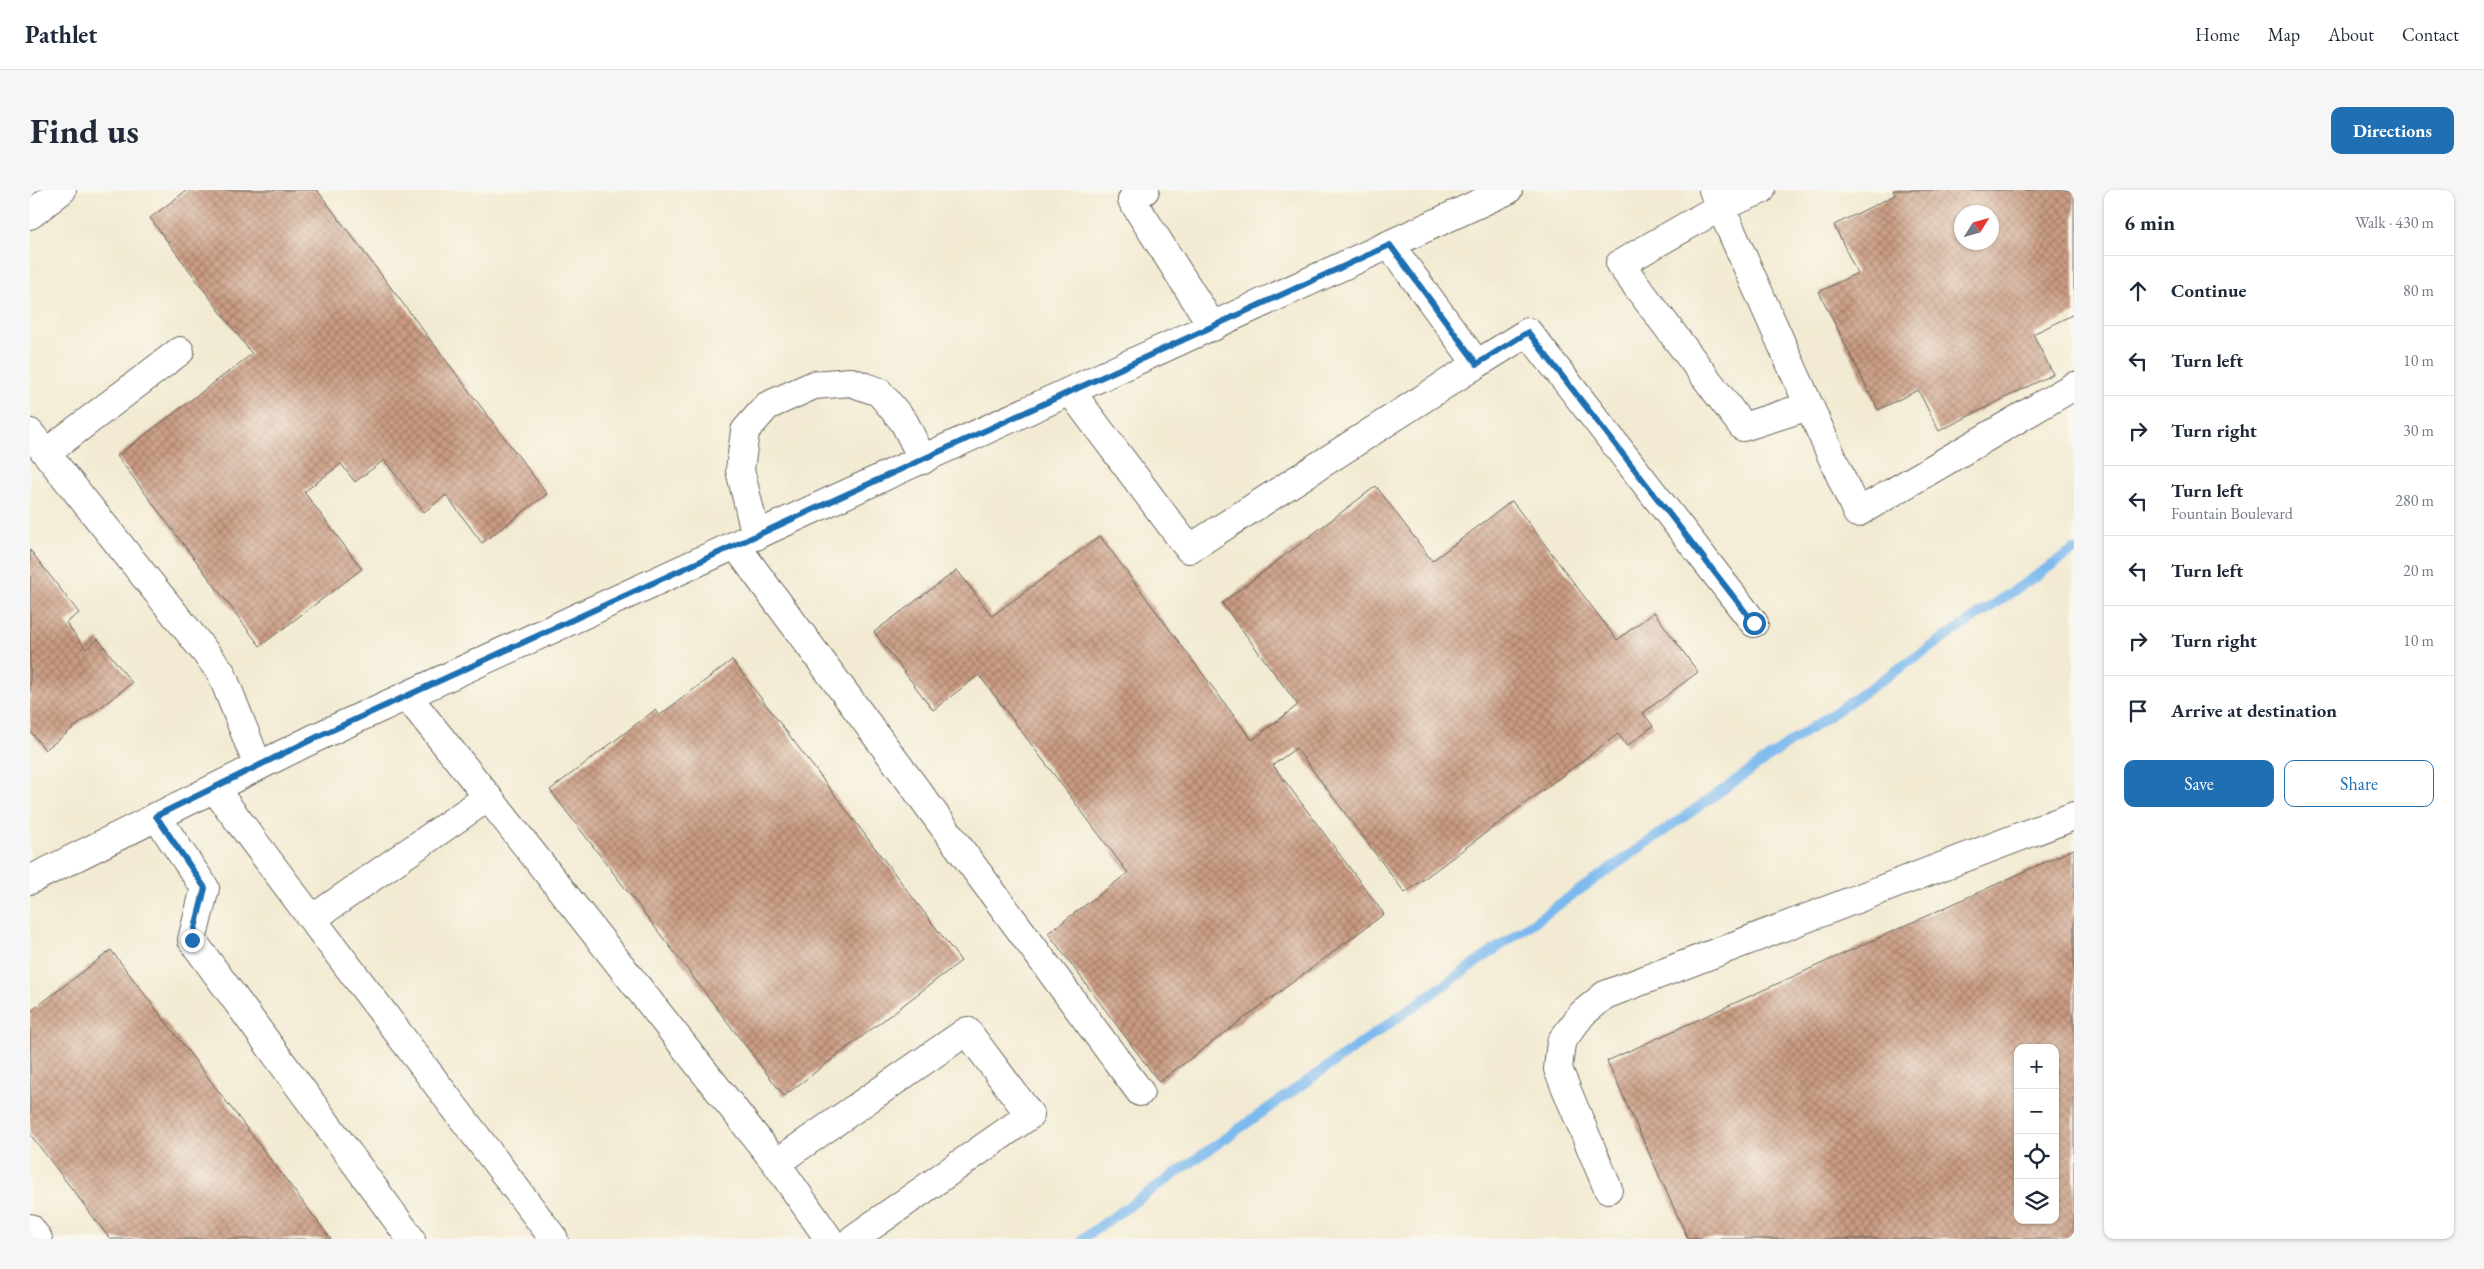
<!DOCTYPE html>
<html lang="en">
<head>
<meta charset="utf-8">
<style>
	:root { --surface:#fff; --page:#f6f6f7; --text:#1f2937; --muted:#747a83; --line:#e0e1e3; --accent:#1f6fb2 }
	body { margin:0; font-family:"EB Garamond",serif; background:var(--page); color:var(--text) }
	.controls { position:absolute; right:15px; bottom:15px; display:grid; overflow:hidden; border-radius:10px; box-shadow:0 1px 4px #0004 }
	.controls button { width:45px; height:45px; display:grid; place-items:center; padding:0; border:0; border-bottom:1px solid var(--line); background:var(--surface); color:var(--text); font:25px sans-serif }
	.compass { position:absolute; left:1924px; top:15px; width:45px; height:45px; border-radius:50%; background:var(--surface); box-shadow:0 1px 4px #0004; rotate:53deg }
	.stop { position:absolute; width:15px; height:15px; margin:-11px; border:4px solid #1f6fb2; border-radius:50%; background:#fff }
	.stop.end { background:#1f6fb2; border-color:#fff; box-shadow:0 1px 5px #0008 }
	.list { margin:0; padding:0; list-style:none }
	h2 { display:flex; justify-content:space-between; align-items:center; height:65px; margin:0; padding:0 20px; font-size:21px }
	h2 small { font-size:16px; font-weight:400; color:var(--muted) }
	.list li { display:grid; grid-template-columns:32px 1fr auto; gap:15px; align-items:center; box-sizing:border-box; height:70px; padding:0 20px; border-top:1px solid var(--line) }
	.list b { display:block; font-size:19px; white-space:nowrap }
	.list p { margin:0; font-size:16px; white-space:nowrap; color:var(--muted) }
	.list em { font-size:16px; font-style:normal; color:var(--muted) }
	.actions { display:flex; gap:10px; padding:15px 20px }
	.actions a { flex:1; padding:11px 0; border:1px solid var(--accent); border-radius:10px; text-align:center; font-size:18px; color:var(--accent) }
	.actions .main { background:var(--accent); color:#fff }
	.icon { flex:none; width:28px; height:28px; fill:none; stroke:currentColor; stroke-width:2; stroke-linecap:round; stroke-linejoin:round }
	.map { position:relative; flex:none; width:2044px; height:1049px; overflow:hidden; border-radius:10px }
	header { display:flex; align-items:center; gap:30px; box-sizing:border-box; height:70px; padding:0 25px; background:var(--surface); border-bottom:1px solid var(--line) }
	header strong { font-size:24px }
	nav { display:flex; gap:28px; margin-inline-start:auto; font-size:18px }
	.intro { display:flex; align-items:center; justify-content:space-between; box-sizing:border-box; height:120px; padding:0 30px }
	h1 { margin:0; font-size:35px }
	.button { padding:12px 22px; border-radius:10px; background:var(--accent); color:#fff; font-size:18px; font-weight:700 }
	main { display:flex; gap:30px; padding:0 30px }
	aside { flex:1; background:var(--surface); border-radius:10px; box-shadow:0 1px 4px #0004 }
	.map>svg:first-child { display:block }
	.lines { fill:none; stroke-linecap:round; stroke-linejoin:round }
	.stream { stroke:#7bb9ee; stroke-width:10 }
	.building { fill:url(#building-cross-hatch); fill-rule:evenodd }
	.minor-casing { stroke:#67645c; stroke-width:30 }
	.minor { stroke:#fff; stroke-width:28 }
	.route { stroke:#1f6fb2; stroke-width:6 }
</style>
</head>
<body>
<header>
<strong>Pathlet</strong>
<nav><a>Home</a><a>Map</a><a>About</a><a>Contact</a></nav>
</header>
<div class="intro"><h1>Find us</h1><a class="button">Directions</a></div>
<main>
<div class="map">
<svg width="2044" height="1049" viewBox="0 0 2044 1049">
	<defs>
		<pattern id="building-cross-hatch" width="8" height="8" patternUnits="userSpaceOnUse" patternTransform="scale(1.25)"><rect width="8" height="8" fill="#ca9b82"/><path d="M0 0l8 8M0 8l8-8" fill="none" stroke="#a37e6a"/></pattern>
	</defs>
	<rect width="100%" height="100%" fill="#fbf7ec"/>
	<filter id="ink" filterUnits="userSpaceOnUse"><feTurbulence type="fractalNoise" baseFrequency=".02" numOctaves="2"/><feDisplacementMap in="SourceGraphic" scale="10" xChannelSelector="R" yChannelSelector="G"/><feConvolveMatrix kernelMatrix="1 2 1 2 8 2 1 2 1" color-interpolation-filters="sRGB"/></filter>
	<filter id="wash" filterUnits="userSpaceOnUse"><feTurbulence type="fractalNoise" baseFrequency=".0096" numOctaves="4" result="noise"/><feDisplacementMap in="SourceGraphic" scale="20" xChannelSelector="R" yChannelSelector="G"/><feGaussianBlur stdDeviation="1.12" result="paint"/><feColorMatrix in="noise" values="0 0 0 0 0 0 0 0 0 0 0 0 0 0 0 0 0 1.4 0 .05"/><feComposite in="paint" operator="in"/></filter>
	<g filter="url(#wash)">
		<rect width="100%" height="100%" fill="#f2ead2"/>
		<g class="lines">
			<path class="stream" d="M1052,1049L1765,549L2044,360"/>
		</g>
		<g id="blocks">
			<path class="building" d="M157,0H287L517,304L452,353L416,305L394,322L354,270L325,292L311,274L274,302L332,379L230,456L87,266L222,164L120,28Z
				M1863,0H2044V124L2003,144L2023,184L1909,241L1888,200L1848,220L1789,102L1827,83L1804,35L1865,5ZM1932,22H1962V52H1932Z
				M1346,296L1402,371L1482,311L1587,450L1624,422L1668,482L1613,523L1623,536L1597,556L1588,544L1375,703L1266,558L1243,575L1354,724L1129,892L1018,743L1098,683L949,485L903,520L844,442L927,380L962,426L1070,346L1222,550L1268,515L1192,413Z
				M0,360L49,423L36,433L56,459L68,449L102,493L15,560L0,541Z
				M702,470L931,771L754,906L520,600L625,520L629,526Z
				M2044,659V1049H1658L1577,871ZM1988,858H2025V1030H1988Z
				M81,760L301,1049H80L0,944V822Z"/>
		</g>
	</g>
	<g filter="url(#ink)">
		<use href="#blocks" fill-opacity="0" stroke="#67645c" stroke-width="1"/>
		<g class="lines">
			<g class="minor-casing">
				<path id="minor" d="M1115,0L1102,10L1183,137
					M1683,0L1827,323L2044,196
					M1731,0L1690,17L1590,74L1713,237L1779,216
					M0,25L32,0
					M1447,174L1498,142L1724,433
					M1041,202L1159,359L1447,174L1360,55
					M0,243L191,482L228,576
					M16,263L150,161
					M726,346L710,280L715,241L737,216L784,195L821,192L849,202L874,232L893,270
					M706,356L1110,902
					M184,598L282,729L458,607L377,506
					M458,607L746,973L937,841L1000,925L823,1049
					M126,626L175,698L162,750L381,1049
					M0,690L287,547L1478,0
					M282,729L524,1049
					M746,973L799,1049
					M1578,999L1528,879L1531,852L1552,824L1575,805L2044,626
					M0,1038L8,1049"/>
			</g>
			<use href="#minor" class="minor"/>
		</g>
	</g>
	<g class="lines" filter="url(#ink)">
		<path class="route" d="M162,750L175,698L126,626L287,547L1360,55L1447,174L1498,142L1724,433"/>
	</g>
</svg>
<div class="controls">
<button>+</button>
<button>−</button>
<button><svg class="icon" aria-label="locate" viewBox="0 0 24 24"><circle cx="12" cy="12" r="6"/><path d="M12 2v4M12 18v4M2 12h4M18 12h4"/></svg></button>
<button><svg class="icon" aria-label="layers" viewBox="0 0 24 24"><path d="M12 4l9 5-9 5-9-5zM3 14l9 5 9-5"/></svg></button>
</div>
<svg class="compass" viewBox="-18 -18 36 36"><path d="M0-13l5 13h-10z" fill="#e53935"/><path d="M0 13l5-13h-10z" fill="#747a83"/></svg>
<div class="stop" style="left:1724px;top:433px"></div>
<div class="stop end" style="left:162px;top:750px"></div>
</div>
<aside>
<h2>6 min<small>Walk · 430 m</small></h2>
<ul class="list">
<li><svg class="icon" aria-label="ahead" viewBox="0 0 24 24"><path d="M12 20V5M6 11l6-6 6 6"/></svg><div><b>Continue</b></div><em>80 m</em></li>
<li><svg class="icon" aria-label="left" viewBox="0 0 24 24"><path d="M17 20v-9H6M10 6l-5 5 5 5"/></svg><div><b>Turn left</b></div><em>10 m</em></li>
<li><svg class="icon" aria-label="right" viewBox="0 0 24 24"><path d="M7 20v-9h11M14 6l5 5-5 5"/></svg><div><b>Turn right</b></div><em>30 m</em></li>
<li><svg class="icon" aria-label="left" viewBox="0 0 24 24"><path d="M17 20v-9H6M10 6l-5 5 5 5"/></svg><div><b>Turn left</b><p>Fountain Boulevard</p></div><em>280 m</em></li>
<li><svg class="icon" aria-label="left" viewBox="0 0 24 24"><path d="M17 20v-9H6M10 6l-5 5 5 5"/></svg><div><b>Turn left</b></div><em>20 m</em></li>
<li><svg class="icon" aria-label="right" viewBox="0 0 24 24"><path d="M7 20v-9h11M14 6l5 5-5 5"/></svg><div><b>Turn right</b></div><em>10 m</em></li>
<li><svg class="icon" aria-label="arrive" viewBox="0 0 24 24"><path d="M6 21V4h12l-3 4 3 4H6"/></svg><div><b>Arrive at destination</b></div></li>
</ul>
<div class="actions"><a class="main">Save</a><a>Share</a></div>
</aside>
</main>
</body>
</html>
